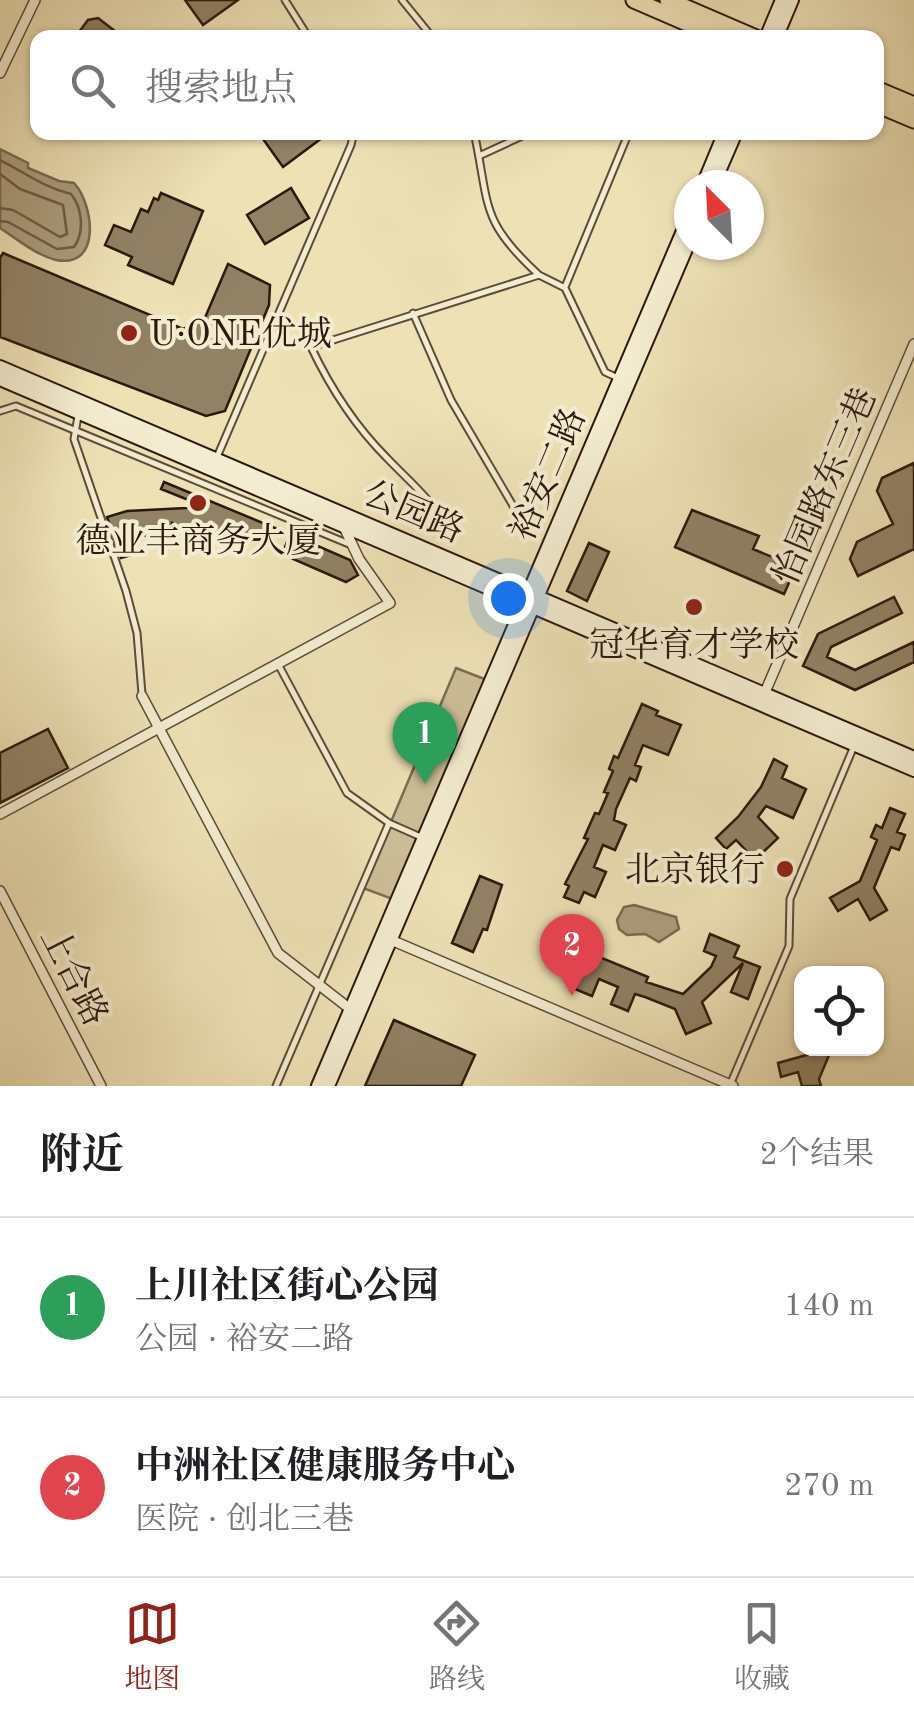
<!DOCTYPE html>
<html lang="zh">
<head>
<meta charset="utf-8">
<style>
	:root { --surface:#fff; --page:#f6f6f6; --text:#202124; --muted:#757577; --line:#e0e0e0; --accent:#8f2418 }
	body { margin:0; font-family:"Old Standard TT","Noto Serif SC",serif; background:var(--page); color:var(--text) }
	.controls { position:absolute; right:30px; bottom:30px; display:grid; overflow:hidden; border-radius:20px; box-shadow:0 2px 8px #0004 }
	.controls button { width:90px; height:90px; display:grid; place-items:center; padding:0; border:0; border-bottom:2px solid var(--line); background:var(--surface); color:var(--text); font:50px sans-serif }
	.compass { position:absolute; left:674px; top:170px; width:90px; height:90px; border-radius:50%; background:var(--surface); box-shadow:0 2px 8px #0004; rotate:336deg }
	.you { position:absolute; left:508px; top:598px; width:35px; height:35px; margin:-25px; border:8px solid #fff; border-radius:50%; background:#1a73e8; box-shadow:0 0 0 15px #1a73e833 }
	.badge { display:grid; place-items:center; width:65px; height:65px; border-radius:50%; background:var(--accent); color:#fff; font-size:32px; font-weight:700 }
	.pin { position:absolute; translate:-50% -82px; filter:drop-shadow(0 2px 5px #0008) }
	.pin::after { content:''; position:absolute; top:52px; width:35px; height:30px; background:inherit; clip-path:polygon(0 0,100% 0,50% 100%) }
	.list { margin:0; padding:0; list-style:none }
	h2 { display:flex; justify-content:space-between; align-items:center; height:130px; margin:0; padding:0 40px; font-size:42px }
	h2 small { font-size:32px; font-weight:400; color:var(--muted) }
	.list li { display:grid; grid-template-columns:65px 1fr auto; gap:30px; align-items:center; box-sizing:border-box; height:180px; padding:0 40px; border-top:2px solid var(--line) }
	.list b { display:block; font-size:38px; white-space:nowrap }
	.list p { margin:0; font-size:32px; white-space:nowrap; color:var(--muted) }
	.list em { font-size:32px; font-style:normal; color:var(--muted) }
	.icon { flex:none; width:55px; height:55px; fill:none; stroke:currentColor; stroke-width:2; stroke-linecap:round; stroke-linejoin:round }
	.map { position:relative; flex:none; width:914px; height:1086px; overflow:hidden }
	.search { position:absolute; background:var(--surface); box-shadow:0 2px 8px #0004; left:30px; right:30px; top:30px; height:110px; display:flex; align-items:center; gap:25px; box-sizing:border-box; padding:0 35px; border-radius:20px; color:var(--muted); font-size:38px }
	.sheet { height:490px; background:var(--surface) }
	nav { display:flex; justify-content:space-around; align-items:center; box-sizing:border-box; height:140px; border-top:2px solid var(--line); background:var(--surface); font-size:28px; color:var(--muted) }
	nav a { display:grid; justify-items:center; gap:5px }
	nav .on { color:var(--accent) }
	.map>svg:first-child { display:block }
	.green { fill:#cdbf99; stroke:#7c6c54; stroke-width:2.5 }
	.water { fill:#ac9d7d; stroke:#796851; stroke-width:2.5 }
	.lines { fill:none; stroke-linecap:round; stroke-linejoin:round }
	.shore { stroke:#6c5b46; stroke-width:2.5 }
	.building { fill:#918165; stroke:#2c190e; stroke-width:2.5 }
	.service-casing { stroke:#5c4b38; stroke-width:9 }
	.minor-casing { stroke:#5c4b38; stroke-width:12 }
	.secondary-casing { stroke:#2c190e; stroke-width:16 }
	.primary-casing { stroke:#2c190e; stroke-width:19 }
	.service { stroke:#f4ecd0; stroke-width:5 }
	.minor { stroke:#f4ecd0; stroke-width:9 }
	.secondary { stroke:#f4ecd0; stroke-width:12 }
	.primary { stroke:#eee1b6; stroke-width:15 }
	.poi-dot { fill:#8f2418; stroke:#f4ecd0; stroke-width:4 }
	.labels { text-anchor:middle; stroke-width:8; stroke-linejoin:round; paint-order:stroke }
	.poi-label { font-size:35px; fill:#2c190e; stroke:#f4ecd0 }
	.street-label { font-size:35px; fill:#2c190e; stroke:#f4ecd0 }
</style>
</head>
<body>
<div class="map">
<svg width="914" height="1086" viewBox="0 0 914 1086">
	<rect width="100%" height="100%" fill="#eee1b6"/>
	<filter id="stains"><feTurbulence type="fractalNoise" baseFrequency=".002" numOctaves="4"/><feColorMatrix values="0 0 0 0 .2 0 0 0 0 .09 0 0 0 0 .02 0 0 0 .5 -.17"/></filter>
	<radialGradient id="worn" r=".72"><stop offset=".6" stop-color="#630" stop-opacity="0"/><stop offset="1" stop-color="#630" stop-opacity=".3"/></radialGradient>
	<path class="green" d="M456,668L487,680L395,900L363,888Z"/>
	<path class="water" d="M0,149L28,163V168L59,181L74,183C93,203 103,269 56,260C36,255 17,239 0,228Z
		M634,905L676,917L679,929L659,942L645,934L627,935L619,929L617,920L624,907Z"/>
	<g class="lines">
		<path class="shore" d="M0,160C26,173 41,186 71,194C82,207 85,232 74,247L57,249L8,222L0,221
			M0,174L20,189L63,205L67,234L60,237L13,210L0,208"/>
	</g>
	<path class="building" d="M185,0H238L203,25Z
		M98,18L124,38H86L79,32L88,20Z
		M272,132H330L283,167L263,139Z
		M291,188L309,218L265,244L247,215Z
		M161,193L203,211L173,284L128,265L132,257L105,245L114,225L131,232L141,209L148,212L154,198L158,200Z
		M3,253L183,329L204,320L228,264L270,285L269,305L225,411L206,416L0,337V258Z
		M914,463V549L858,576L850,559L857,542L893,524L877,491L882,478Z
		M164,482L275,528L271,539L244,540L230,534L226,545L172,523L173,534L129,536L131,555L121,558L107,517L127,511L206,507L161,489Z
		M692,510L759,536L753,549L796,567L784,594L675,547Z
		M290,534L350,560L358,575L346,582L293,559L297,552L285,547Z
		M589,543L609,552L587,601L567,591Z
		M894,597L902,613L831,647L827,657L855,670L914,642V662L855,690L803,666L818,634Z
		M642,704L658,711L656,715L681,725L668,755L643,745L635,765L641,767L636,781L630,778L616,809L614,820L626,825L615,850L603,845L594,867L606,872L595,897L584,892L579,903L564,897L569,886L565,884L588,839L584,838L595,813L599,814L608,793L604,792L613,771L609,769L614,756L618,758Z
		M48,729L68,768L0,803V753Z
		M774,759L787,766L782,778L806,789L793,818L766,806L758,817L778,838L755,860L736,840L726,849L716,838L738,817L761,787Z
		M890,808L905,814L897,832L905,835L899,850L891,847L874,888L887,910L870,920L858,899L838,911L830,898L860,881L877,840L871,837L876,825L882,828Z
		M480,876L502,885L487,930L483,929L473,952L452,943Z
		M710,934L739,946L734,957L760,967L748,999L731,992L743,963L702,1002L711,1023L686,1034L675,1009L645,997L635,994L628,1011L611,1004L618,987L599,979L592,996L575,989L582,972L572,969L579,954L583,955L585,951L648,977L646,982L683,994L711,967L716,956L704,951Z
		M394,1020L475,1055L461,1086H365Z
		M832,1048L819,1079L821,1086H802L798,1072L781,1077L778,1063Z"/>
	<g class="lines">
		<g class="service-casing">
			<path id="service" d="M285,0L309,38
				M402,0L433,38
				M474,132C490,206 479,220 539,275
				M479,156L531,132
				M565,287L629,132
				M413,313L451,400L522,521
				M0,411L16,406L349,544
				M78,416L74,439L126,591L137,633L142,694
				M217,457L351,145L354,132
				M436,510C421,490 404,476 387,458C356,427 330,387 311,347L539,275L565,288L605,372L618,378
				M389,823L423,838
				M730,1085L789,946L790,899L854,746
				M276,1086L389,823L347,793L278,664"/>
		</g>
		<g class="minor-casing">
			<path id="minor" d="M0,73L35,0
				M142,696L278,953L354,1012
				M763,697L914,344
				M0,814L390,603L359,559L344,527
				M0,891L101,1086
				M391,940L733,1086"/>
		</g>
		<g class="secondary-casing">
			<path id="secondary" d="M766,38L782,0
				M776,38L792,0
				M703,185L725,132
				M713,185L736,132
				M0,367L914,758
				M0,379L914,770
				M318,1086L689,217
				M328,1086L689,242"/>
		</g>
		<g class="primary-casing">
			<path id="primary" d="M634,0L722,38
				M668,0L756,38
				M876,89L914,105
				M876,104L914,120"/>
		</g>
		<use href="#service" class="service"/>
		<use href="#minor" class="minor"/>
		<use href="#secondary" class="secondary"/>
		<use href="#primary" class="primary"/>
	</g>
	<g class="poi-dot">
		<circle cx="129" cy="333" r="10"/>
		<circle cx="198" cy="503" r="10"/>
		<circle cx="694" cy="607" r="10"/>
		<circle cx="785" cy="869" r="10"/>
	</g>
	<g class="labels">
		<g class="poi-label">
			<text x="149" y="345" text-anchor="start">U·ONE优城</text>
			<text x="198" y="552">德业丰商务大厦</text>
			<text x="694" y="656">冠华育才学校</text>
			<text x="765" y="881" text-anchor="end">北京银行</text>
		</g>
		<g class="street-label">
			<text transform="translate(547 474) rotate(-67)" y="12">裕安二路</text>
			<text transform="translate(824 486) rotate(-67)" y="12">怡园路东三巷</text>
			<text transform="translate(414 511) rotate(23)" y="12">公园路</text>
			<text transform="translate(75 976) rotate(63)" y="12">上合路</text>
		</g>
	</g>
	<rect width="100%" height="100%" filter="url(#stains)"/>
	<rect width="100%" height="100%" fill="url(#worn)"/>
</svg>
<div class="controls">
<button><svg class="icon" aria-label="locate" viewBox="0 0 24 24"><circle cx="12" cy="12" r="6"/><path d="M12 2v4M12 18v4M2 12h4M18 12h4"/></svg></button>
</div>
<svg class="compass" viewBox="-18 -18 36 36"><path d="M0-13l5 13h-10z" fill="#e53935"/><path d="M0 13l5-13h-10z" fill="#757577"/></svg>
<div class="you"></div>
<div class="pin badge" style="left:425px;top:784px;background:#2e9e5b">1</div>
<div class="pin badge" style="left:572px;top:996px;background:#e0444e">2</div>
<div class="search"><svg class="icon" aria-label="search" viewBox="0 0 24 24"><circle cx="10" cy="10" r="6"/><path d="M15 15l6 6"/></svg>搜索地点</div>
</div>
<section class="sheet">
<h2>附近<small>2个结果</small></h2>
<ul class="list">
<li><span class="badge" style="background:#2e9e5b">1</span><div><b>上川社区街心公园</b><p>公园 · 裕安二路</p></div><em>140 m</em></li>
<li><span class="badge" style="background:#e0444e">2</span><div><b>中洲社区健康服务中心</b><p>医院 · 创北三巷</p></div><em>270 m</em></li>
</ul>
</section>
<nav>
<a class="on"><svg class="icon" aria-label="map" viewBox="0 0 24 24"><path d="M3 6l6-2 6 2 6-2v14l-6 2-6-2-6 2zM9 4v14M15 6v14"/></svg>地图</a>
<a><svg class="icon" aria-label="directions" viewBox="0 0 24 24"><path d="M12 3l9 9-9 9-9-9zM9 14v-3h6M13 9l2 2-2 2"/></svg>路线</a>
<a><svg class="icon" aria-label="saved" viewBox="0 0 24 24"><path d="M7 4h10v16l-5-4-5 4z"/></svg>收藏</a>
</nav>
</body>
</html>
